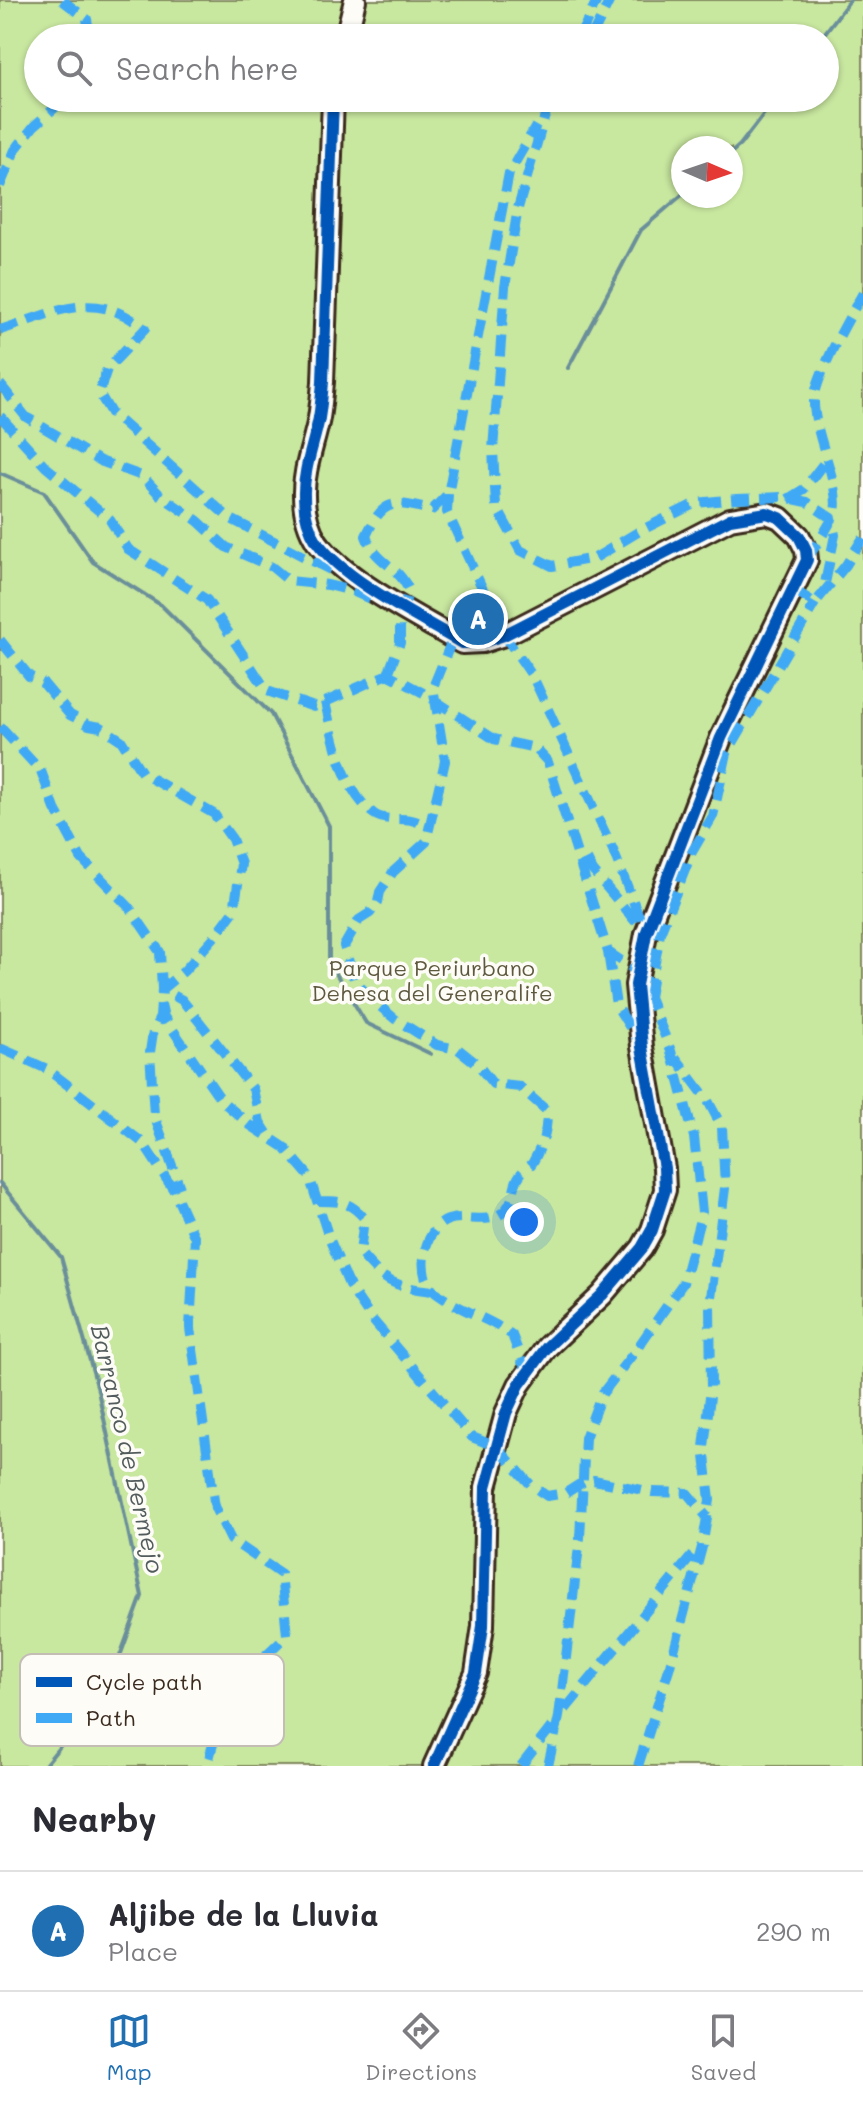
<!DOCTYPE html>
<html lang="en">
<head>
<meta charset="utf-8">
<style>
	:root { --surface:#fff; --page:#f2f2f3; --text:#2b2b33; --muted:#7c7c81; --line:#e1e1e2; --accent:#1f6fb2 }
	body { margin:0; font-family:Mali,sans-serif; background:var(--page); color:var(--text) }
	.compass { position:absolute; left:671px; top:136px; width:72px; height:72px; border-radius:50%; background:var(--surface); box-shadow:0 2px 6px #0004; rotate:92deg }
	.you { position:absolute; left:524px; top:1222px; width:28px; height:28px; margin:-20px; border:6px solid #fff; border-radius:50%; background:#1a73e8; box-shadow:0 0 0 12px #1a73e833 }
	.badge { display:grid; place-items:center; width:52px; height:52px; border-radius:50%; background:var(--accent); color:#fff; font-size:26px; font-weight:700 }
	.pin { position:absolute; translate:-50% -50%; border:4px solid #fff; box-shadow:0 2px 8px #0006 }
	.list { margin:0; padding:0; list-style:none }
	h2 { display:flex; justify-content:space-between; align-items:center; height:104px; margin:0; padding:0 32px; font-size:34px }
	h2 small { font-size:26px; font-weight:400; color:var(--muted) }
	.list li { display:grid; grid-template-columns:52px 1fr auto; gap:24px; align-items:center; box-sizing:border-box; height:120px; padding:0 32px; border-top:2px solid var(--line) }
	.list b { display:block; font-size:30px; white-space:nowrap }
	.list p { margin:0; font-size:26px; white-space:nowrap; color:var(--muted) }
	.list em { font-size:26px; font-style:normal; color:var(--muted) }
	.icon { flex:none; width:44px; height:44px; fill:none; stroke:currentColor; stroke-width:2; stroke-linecap:round; stroke-linejoin:round }
	.map { position:relative; flex:none; width:863px; height:1766px; overflow:hidden }
	.search { position:absolute; background:var(--surface); box-shadow:0 2px 6px #0004; left:24px; right:24px; top:24px; height:88px; display:flex; align-items:center; gap:20px; box-sizing:border-box; padding:0 28px; border-radius:44px; color:var(--muted); font-size:30px }
	.sheet { height:224px; background:var(--surface) }
	nav { display:flex; justify-content:space-around; align-items:center; box-sizing:border-box; height:112px; border-top:2px solid var(--line); background:var(--surface); font-size:22px; color:var(--muted) }
	nav a { display:grid; justify-items:center; gap:4px }
	nav .on { color:var(--accent) }
	.map>svg:first-child { display:block }
	.green { fill:#c8e79f; stroke:#82885e; stroke-width:2; fill-rule:evenodd }
	.lines { fill:none; stroke-linecap:round; stroke-linejoin:round }
	.stream { stroke:#6b8f9a; stroke-width:4 }
	.minor-casing { stroke:#3b2a1e; stroke-width:26 }
	.minor { stroke:#fdfcf7; stroke-width:20 }
	.quiet { stroke:#3fa9f5; stroke-width:10; stroke-dasharray:20 10; stroke-linecap:butt }
	.cycleway-casing { stroke:#fdfcf7; stroke-width:17 }
	.cycleway { stroke:#0057b8; stroke-width:12 }
	.labels { text-anchor:middle; stroke-width:7; stroke-linejoin:round; paint-order:stroke }
	.park-label { font-size:22px; fill:#5e593e; stroke:#fdfcf7 }
	.water-label { font-size:24px; font-style:italic; fill:#535c5c; stroke:#fdfcf7 }
	.key { fill:#fdfcf7; stroke:#c3bdb6; stroke-width:2 }
	.key-label { font-size:22px; fill:#3b2a1e }
</style>
</head>
<body>
<div class="map">
<svg width="863" height="1766" viewBox="0 0 863 1766">
	<rect width="100%" height="100%" fill="#fdfcf7"/>
	<filter id="ink" filterUnits="userSpaceOnUse"><feTurbulence type="fractalNoise" baseFrequency=".0125" numOctaves="2"/><feDisplacementMap in="SourceGraphic" scale="16" xChannelSelector="R" yChannelSelector="G"/><feConvolveMatrix kernelMatrix="1 2 1 2 8 2 1 2 1" color-interpolation-filters="sRGB"/></filter>
	<g filter="url(#ink)">
		<path class="green" d="M0,0H863V1766H0ZM38,38H825V98H38ZM683,148H731V196H683Z"/>
		<g class="lines">
			<path class="stream" d="M821,38L850,0
				M731,153L740,145L776,98
				M568,368L641,230L683,194
				M0,473L44,492L93,562L161,605L271,714L329,826V962L366,1023L431,1054
				M0,1183L61,1257L97,1386L142,1596L109,1686L44,1766"/>
			<g class="minor-casing">
				<path id="minor" d="M346,38L355,0
					M333,98L323,382C322,394 321,406 319,418C314,444 303,470 304,496C304,513 308,528 317,542C346,582 419,617 462,643L482,642L504,635L730,519L767,513L780,518L799,536L806,550L807,560L721,738L646,934L636,985L642,1047L664,1168L665,1190L652,1230L642,1248L602,1295L547,1347L519,1385L506,1413L486,1487L483,1626L476,1673L434,1766"/>
			</g>
			<use href="#minor" class="minor"/>
			<path class="quiet" d="M62,0L87,19L90,38
				M579,38L597,0
				M591,38L610,0
				M549,102L518,208L505,287L493,450L496,506L520,550L552,566L595,558L638,532L696,503L737,499L783,497L807,502L831,518L835,535L823,593
				M0,186L15,150L34,126L66,98
				M0,330C55,313 94,287 145,329L107,369L99,393L111,413L229,518L336,573
				M0,384L26,417L100,461L142,476L160,495L198,521L226,547L272,567L289,581L328,585L352,591L370,599
				M0,416L46,467L110,520L128,549L207,600L267,691L314,707L388,674L425,694L494,739L535,748L548,762L608,952L638,972
				M448,494L447,512L504,635L533,677L613,850L646,934
				M788,499L804,489L826,460
				M807,560C815,545 830,527 835,511C841,486 813,431 814,401C815,377 850,316 863,293
				M794,590L815,603L846,565L863,538
				M453,638L433,687L445,761L426,842L393,872L380,892L378,902L370,913L359,920L344,946L354,979L368,996L395,1019L437,1045L458,1049L477,1064L493,1084L520,1087L546,1110C549,1127 542,1146 533,1162C530,1167 523,1170 520,1175C511,1186 517,1201 502,1213C487,1225 466,1214 448,1220C423,1229 414,1277 436,1293C459,1310 488,1318 512,1335L522,1362L529,1371
				M0,640L29,676L44,684L70,715L89,725L101,727L121,740L142,773L214,814L232,839L241,864L234,911L216,935L184,971L162,989L160,1017L153,1032L150,1052L154,1115L180,1188
				M388,674L400,643V617L409,590C396,562 377,566 366,536C385,496 393,502 432,510L448,494L509,173L536,126
				M325,702C333,737 343,792 374,814C385,822 399,817 411,820C417,821 423,824 428,827
				M0,727L41,771L55,809L81,858L129,907L160,952L162,989L182,1000L253,1089L260,1122L269,1136
				M587,859L593,871L641,928
				M608,952L616,1005L636,1037
				M649,997L660,933L692,852L713,816L727,753L815,603
				M161,1004L164,1017L222,1101L250,1125L284,1147L309,1176L329,1238L350,1287L370,1317L472,1437L497,1447L531,1485L547,1496L566,1493L583,1482L594,1480L652,1492L687,1493L707,1517
				M0,1048L47,1069L143,1143L173,1189L195,1238L190,1328L215,1508L231,1540L281,1574L287,1635L254,1666L224,1704L207,1766
				M318,1201C339,1201 350,1201 364,1218L360,1253C385,1283 395,1287 433,1291
				M521,1766L559,1717L580,1538L585,1438L601,1395L636,1350L683,1283L702,1212L694,1137L671,1051L649,997L637,986
				M548,1766L559,1717L695,1552L701,1547
				M638,1766L669,1669L702,1547L710,1500L704,1447L711,1388L710,1305L725,1188L722,1127L707,1099L676,1058"/>
			<g class="cycleway-casing">
				<path id="cycleway" d="M333,98L323,382C322,394 321,406 319,418C314,444 303,470 304,496C304,513 308,528 317,542C346,582 419,617 462,643L482,642L504,635L730,519L767,513L780,518L799,536L806,550L807,560L721,738L646,934L636,985L642,1047L664,1168L665,1190L652,1230L642,1248L602,1295L547,1347L519,1385L506,1413L486,1487L483,1626L476,1673L434,1766"/>
			</g>
			<use href="#cycleway" class="cycleway"/>
		</g>
	</g>
	<g class="labels">
		<g class="park-label">
			<text x="432" y="976">Parque Periurbano<tspan x="432" dy="25">Dehesa del Generalife</tspan></text>
		</g>
		<g class="water-label">
			<text transform="translate(127 1449) rotate(77)" y="8">Barranco de Bermejo</text>
		</g>
	</g>
	<rect x="20" y="1654" width="264" height="92" rx="12" class="key"/>
	<rect x="36" y="1677" width="36" height="10" fill="#0057b8"/>
	<rect x="36" y="1713" width="36" height="10" fill="#3fa9f5"/>
	<g class="key-label">
		<text x="86" y="1690">Cycle path</text>
		<text x="86" y="1726">Path</text>
	</g>
</svg>
<svg class="compass" viewBox="-18 -18 36 36"><path d="M0-13l5 13h-10z" fill="#e53935"/><path d="M0 13l5-13h-10z" fill="#7c7c81"/></svg>
<div class="you"></div>
<div class="pin badge" style="left:478px;top:619px">A</div>
<div class="search"><svg class="icon" aria-label="search" viewBox="0 0 24 24"><circle cx="10" cy="10" r="6"/><path d="M15 15l6 6"/></svg>Search here</div>
</div>
<section class="sheet">
<h2>Nearby<small></small></h2>
<ul class="list">
<li><span class="badge">A</span><div><b>Aljibe de la Lluvia</b><p>Place</p></div><em>290 m</em></li>
</ul>
</section>
<nav>
<a class="on"><svg class="icon" aria-label="map" viewBox="0 0 24 24"><path d="M3 6l6-2 6 2 6-2v14l-6 2-6-2-6 2zM9 4v14M15 6v14"/></svg>Map</a>
<a><svg class="icon" aria-label="directions" viewBox="0 0 24 24"><path d="M12 3l9 9-9 9-9-9zM9 14v-3h6M13 9l2 2-2 2"/></svg>Directions</a>
<a><svg class="icon" aria-label="saved" viewBox="0 0 24 24"><path d="M7 4h10v16l-5-4-5 4z"/></svg>Saved</a>
</nav>
</body>
</html>
